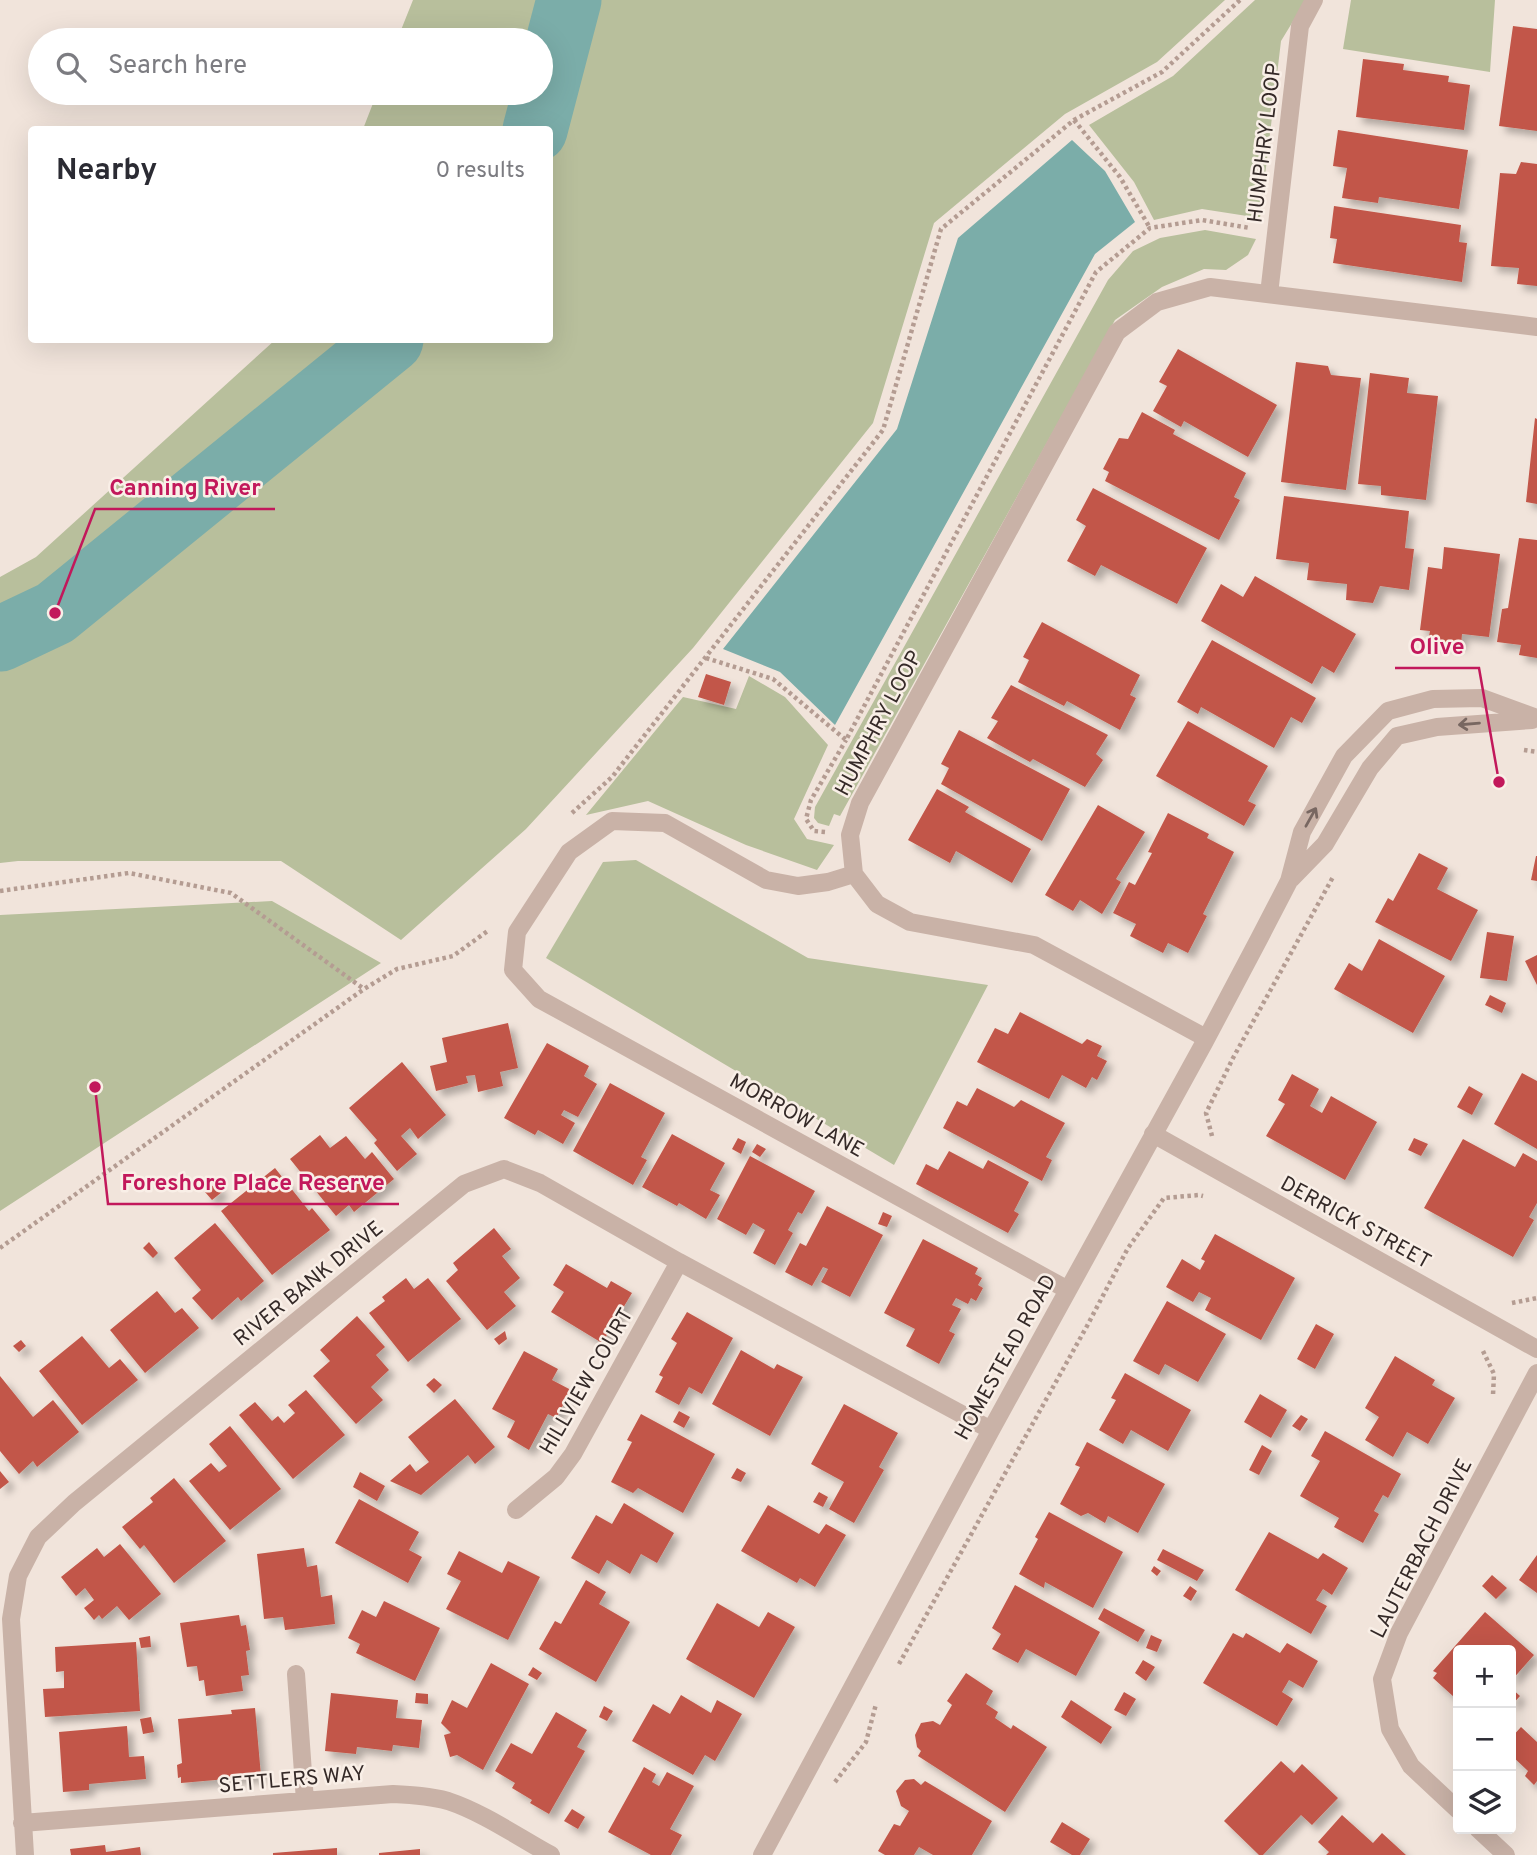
<!DOCTYPE html>
<html lang="en">
<head>
<meta charset="utf-8">
<style>
	:root { --surface:#fff; --page:#f7f7f7; --text:#2b2b33; --muted:#7c7c81; --line:#e1e1e2 }
	body { margin:0; font-family:Overpass,sans-serif; background:var(--page); color:var(--text) }
	.controls { position:absolute; right:21px; bottom:21px; display:grid; overflow:hidden; border-radius:7px; box-shadow:0 7px 28px #0002 }
	.controls button { width:63px; height:63px; display:grid; place-items:center; padding:0; border:0; border-bottom:2px solid var(--line); background:var(--surface); color:var(--text); font:35px sans-serif }
	.list { margin:0; padding:0; list-style:none }
	h2 { display:flex; justify-content:space-between; align-items:center; height:91px; margin:0; padding:0 28px; font-size:30px }
	h2 small { font-size:23px; font-weight:400; color:var(--muted) }
	.icon { flex:none; width:38px; height:38px; fill:none; stroke:currentColor; stroke-width:2; stroke-linecap:round; stroke-linejoin:round }
	.map { position:relative; flex:none; width:1537px; height:1855px; overflow:hidden }
	.search { position:absolute; background:var(--surface); box-shadow:0 7px 28px #0002; left:28px; top:28px; width:525px; height:77px; display:flex; align-items:center; gap:18px; box-sizing:border-box; padding:0 24px; border-radius:38px; color:var(--muted); font-size:26px }
	.panel { position:absolute; background:var(--surface); box-shadow:0 7px 28px #0002; left:28px; top:126px; width:525px; height:217px; border-radius:7px }
	.map>svg:first-child { display:block }
	.green { fill:#b8bf9c }
	.water { fill:#7bada9 }
	.lines { fill:none; stroke-linecap:round; stroke-linejoin:round }
	.river { stroke:#7bada9; stroke-width:65 }
	.building { fill:#c25648; filter:url(#shadow) }
	.path { stroke:#b49c92; stroke-width:4.5; stroke-dasharray:3.5 3.5; stroke-linecap:butt }
	.minor { stroke:#c9b2a7; stroke-width:18 }
	.oneway { stroke:#786761 }
	.labels { text-anchor:middle; stroke-width:5; stroke-linejoin:round; paint-order:stroke }
	.street-label { font-size:21px; fill:#352a28; stroke:#f9efe7 }
	.leader { fill:none; stroke:#c2185b; stroke-width:2.5 }
	.callout-dot { fill:#c2185b; stroke:#f9efe7; stroke-width:2.5 }
	.callout-label { font-size:23px; text-anchor:middle; font-weight:bold; fill:#c2185b; stroke:#f9efe7; stroke-width:5; stroke-linejoin:round; paint-order:stroke }
</style>
</head>
<body>
<div class="map">
<svg width="1537" height="1855" viewBox="0 0 1537 1855">
	<defs>
		<filter id="shadow"><feDropShadow dx="6" dy="6" stdDeviation="3.5" flood-color="#0004"/></filter>
	</defs>
	<rect width="100%" height="100%" fill="#f1e4db"/>
	<path class="green" d="M413,0H1225L1157,62L1065,114L934,223L873,423L693,648L526,829L401,940L281,861H18L0,863V577L36,557L275,340H550V130L363,129L377,93H541V40H397Z
		M1255,0H1306L1281,41L1260,218L1202,209L1154,220L1134,182L1089,125L1173,76Z
		M1351,0H1495L1490,72L1343,49Z
		M1205,230L1256,239L1248,255L1226,270L1204,269L1162,287L1115,320L840,816L834,814L829,826L818,823L814,818L815,807L1108,280L1133,251L1160,238Z
		M749,676L785,697L828,745L794,819L807,839L834,845L817,870L746,845L648,801L586,815L683,697L736,709Z
		M636,860L808,958L988,985L894,1165L546,958L603,862Z
		M272,901L381,963L0,1211V915Z"/>
	<path class="water" d="M1072,140L1105,171L1135,222L1095,254L835,725L780,672L723,649L897,429L958,238Z"/>
	<g class="lines">
		<path class="river" d="M535,130L569,0
			M0,639L55,613L391,340"/>
	</g>
	<path class="building" d="M1513,26L1537,29V131L1499,126Z
		M1363,59L1404,64L1403,70L1449,76L1448,82L1470,85L1464,130L1356,117Z
		M1338,130L1468,150L1459,209L1379,197L1378,203L1342,198L1347,168L1333,166Z
		M1521,162L1537,164V286L1517,284L1519,268L1491,266L1500,173L1516,174Z
		M1334,206L1461,225L1459,242L1467,243L1462,282L1333,263L1337,239L1330,238Z
		M1178,349L1277,405L1248,457L1184,421L1181,427L1153,411L1167,386L1159,382Z
		M1296,362L1328,366L1331,375L1361,378L1346,490L1281,482Z
		M1370,373L1409,378L1407,393L1438,396L1426,500L1381,495V486L1358,484Z
		M1142,412L1175,430L1173,434L1246,473L1234,497L1240,500L1219,540L1105,481L1109,472L1103,469L1119,438L1128,439Z
		M1535,418L1537,419V504L1526,502Z
		M1093,488L1207,548L1177,604L1101,565L1095,576L1067,561L1086,526L1076,520Z
		M1284,496L1409,511L1405,548L1414,549L1409,590L1380,586L1373,603L1346,600L1347,584L1307,580L1309,563L1276,559Z
		M1519,538L1537,540V658L1519,655L1521,645L1497,642L1502,609L1508,608Z
		M1444,547L1500,554L1489,637L1462,634L1461,645L1428,641L1430,631L1420,630L1428,567L1442,569Z
		M1255,576L1356,634L1334,673L1322,666L1312,684L1201,621L1221,584L1243,597Z
		M1042,622L1140,675L1130,695L1136,698L1120,730L1067,701L1064,706L1018,682L1029,660L1023,657Z
		M1212,640L1316,698L1302,723L1291,717L1274,748L1201,707L1198,714L1177,702Z
		M706,674L731,682L724,705L698,697Z
		M1011,685L1108,735L1096,754L1103,760L1085,787L1033,759L1030,762L987,738L998,721L991,718Z
		M1188,721L1268,766L1248,801L1256,805L1244,826L1156,776Z
		M959,730L1070,789L1042,841L941,784L949,768L941,764Z
		M937,789L969,807L965,812L1031,849L1012,883L956,851L950,863L908,840Z
		M1098,805L1145,832L1116,879L1121,882L1102,914L1080,900L1073,911L1045,895Z
		M1168,813L1209,834L1207,838L1234,852L1203,914L1207,916L1188,953L1168,943L1163,953L1130,936L1136,924L1113,913L1129,882L1135,885L1152,853L1148,852Z
		M1419,853L1448,868L1437,889L1478,910L1451,961L1375,922L1388,898L1393,901Z
		M1536,856H1537V881L1531,880Z
		M1487,932L1514,936L1507,981L1480,978Z
		M1379,939L1445,976L1413,1033L1334,989L1349,963L1362,971Z
		M1537,955V985L1525,961Z
		M1490,995L1506,1003L1502,1013L1485,1005Z
		M1020,1012L1082,1044L1087,1039L1102,1046L1097,1056L1107,1061L1097,1080L1092,1077L1086,1088L1062,1075L1049,1099L977,1062L995,1028L1008,1034Z
		M508,1023L518,1068L500,1072L503,1086L478,1092L475,1075L466,1076L468,1083L436,1091L430,1066L447,1062L442,1038Z
		M547,1043L589,1066L584,1076L597,1084L578,1117L564,1110L561,1115L575,1123L563,1144L538,1130L535,1135L504,1118Z
		M402,1062L446,1115L418,1139L410,1128L401,1136L417,1154L397,1171L374,1143L377,1140L349,1108Z
		M1522,1073L1537,1081V1149L1494,1124Z
		M1292,1074L1319,1089L1310,1106L1322,1113L1331,1096L1377,1122L1345,1180L1266,1136L1285,1104L1278,1100Z
		M610,1083L665,1113L641,1157L647,1160L633,1185L573,1151Z
		M1469,1086L1483,1094L1472,1115L1457,1107Z
		M977,1088L1014,1107L1021,1100L1065,1123L1046,1157L1052,1160L1042,1181L943,1128L957,1101L967,1106Z
		M672,1134L725,1163L710,1190L720,1195L706,1219L679,1203L677,1206L642,1187Z
		M320,1135L330,1148L346,1136L365,1159L372,1152L394,1179L354,1212L349,1205L336,1216L290,1159Z
		M738,1138L746,1142L741,1154L732,1149Z
		M1414,1138L1428,1144L1421,1156L1408,1150Z
		M1463,1139L1515,1167L1523,1153L1537,1161V1203L1529,1217L1534,1220L1513,1257L1424,1208Z
		M757,1144L766,1149L760,1157L752,1152Z
		M949,1151L983,1169L988,1160L1029,1182L1014,1211L1019,1214L1008,1233L916,1184L926,1164L938,1170Z
		M750,1156L815,1191L802,1214L798,1212L788,1230L793,1233L775,1265L753,1253L765,1230L753,1223L746,1235L717,1219Z
		M275,1168L309,1211L312,1208L330,1230L272,1275L221,1211Z
		M216,1183L222,1192L212,1200L205,1192Z
		M827,1206L883,1235L850,1297L821,1282L828,1269L823,1267L812,1286L785,1272L800,1243L806,1246Z
		M883,1212L892,1216L887,1227L878,1224Z
		M215,1223L264,1281L241,1301L238,1297L212,1320L192,1298L201,1290L174,1258Z
		M494,1228L511,1249L502,1256L520,1278L504,1292L516,1306L487,1330L446,1281L458,1270L453,1263Z
		M1215,1234L1295,1278L1261,1340L1205,1310L1211,1298L1199,1292L1193,1302L1166,1287L1182,1259L1200,1270L1205,1261L1201,1259Z
		M923,1239L978,1268L975,1274L982,1278L978,1285L983,1288L976,1301L971,1298L968,1304L956,1298L952,1305L961,1309L949,1331L955,1334L939,1364L906,1346L915,1329L884,1313Z
		M149,1242L158,1253L153,1258L143,1248Z
		M566,1264L607,1288L611,1281L632,1293L602,1343L551,1312L564,1292L553,1285Z
		M406,1278L414,1289L428,1278L461,1319L408,1362L369,1313L385,1301L382,1297Z
		M157,1291L175,1313L182,1308L199,1328L145,1373L110,1330Z
		M1167,1301L1226,1334L1198,1382L1165,1364L1159,1375L1133,1361Z
		M687,1312L733,1338L702,1394L689,1387L679,1405L655,1392L663,1377L659,1375L677,1343L671,1339Z
		M357,1316L385,1347L376,1355L389,1370L371,1387L383,1400L356,1424L313,1376L330,1361L320,1350Z
		M1316,1324L1334,1334L1315,1369L1297,1359Z
		M505,1331L507,1339L499,1345L494,1339Z
		M82,1336L109,1368L120,1359L138,1380L82,1425L39,1371Z
		M21,1340L26,1346L19,1352L13,1346Z
		M741,1350L774,1369L777,1364L803,1377L770,1436L712,1404Z
		M524,1351L558,1369L552,1380L571,1390L556,1418L548,1414L529,1450L507,1437L515,1421L492,1409Z
		M1395,1356L1435,1380L1432,1385L1455,1398L1428,1444L1407,1432L1393,1457L1365,1440L1379,1417L1365,1408Z
		M1125,1373L1191,1410L1168,1451L1131,1430L1123,1444L1099,1430L1116,1400L1111,1398Z
		M0,1376L33,1417L53,1400L79,1432L37,1467L33,1461L19,1474L0,1451Z
		M434,1378L442,1385L434,1393L426,1385Z
		M306,1390L345,1435L293,1479L239,1415L255,1402L272,1421L278,1416L284,1423L295,1413L288,1405Z
		M1260,1394L1287,1410L1271,1438L1244,1422Z
		M455,1399L495,1447L475,1464L468,1455L421,1495L390,1481L410,1464L416,1472L429,1462L408,1437Z
		M844,1404L898,1433L879,1467L884,1470L854,1523L829,1509L844,1482L811,1464Z
		M679,1411L690,1417L684,1428L673,1422Z
		M641,1414L715,1454L683,1513L638,1488L633,1493L611,1482L632,1442L627,1440Z
		M1301,1415L1308,1419L1300,1431L1292,1426Z
		M230,1426L281,1489L230,1530L189,1481L211,1463L219,1472L227,1466L209,1444Z
		M1325,1431L1401,1474L1388,1498L1383,1495L1374,1511L1379,1514L1363,1543L1334,1527L1339,1518L1300,1496L1320,1461L1311,1456Z
		M1087,1442L1165,1484L1138,1533L1108,1516L1105,1523L1088,1513L1081,1516L1060,1504L1080,1467L1075,1465Z
		M1262,1445L1272,1451L1259,1475L1249,1470Z
		M737,1468L746,1473L741,1482L731,1478Z
		M0,1471L9,1482L0,1489Z
		M360,1472L385,1486L377,1501L353,1487Z
		M174,1478L226,1541L174,1583L144,1545L140,1549L122,1527L153,1502L150,1498Z
		M819,1492L828,1497L823,1507L813,1502Z
		M359,1499L419,1532L409,1550L422,1557L408,1583L335,1543Z
		M624,1503L674,1533L657,1563L641,1554L630,1574L607,1560L599,1574L571,1558L596,1515L612,1524Z
		M768,1505L819,1534L826,1524L846,1535L815,1587L800,1578L797,1583L741,1551Z
		M1049,1512L1123,1552L1093,1608L1045,1582L1044,1588L1019,1574L1038,1539L1035,1537Z
		M1269,1532L1318,1559L1323,1553L1348,1568L1332,1595L1323,1589L1316,1600L1327,1606L1311,1634L1235,1590Z
		M120,1544L161,1594L129,1620L117,1606L102,1619L99,1615L94,1620L84,1608L94,1600L85,1588L76,1596L61,1577L97,1548L104,1557Z
		M304,1548L307,1567L317,1565L321,1597L332,1595L335,1624L285,1630L283,1617L264,1619L257,1554Z
		M1163,1549L1204,1570L1197,1581L1157,1560Z
		M459,1551L502,1573L508,1561L540,1577L508,1640L446,1609L461,1581L447,1574Z
		M1537,1555V1593L1519,1580Z
		M1154,1566L1161,1571L1157,1576L1151,1571Z
		M1492,1575L1507,1588L1496,1599L1482,1586Z
		M586,1580L606,1592L599,1604L630,1622L596,1682L539,1649L555,1621L561,1624Z
		M1015,1585L1100,1632L1076,1676L1026,1649L1018,1663L992,1649L1001,1634L992,1628Z
		M1190,1586L1197,1591L1191,1601L1183,1596Z
		M384,1601L440,1628L415,1681L356,1653L360,1644L348,1638L362,1610L376,1617Z
		M717,1603L759,1627L768,1612L795,1627L754,1698L686,1659Z
		M1104,1608L1145,1630L1138,1642L1098,1619Z
		M1485,1612L1534,1655L1511,1681V1650H1458V1692L1454,1697L1433,1678L1437,1673L1433,1671Z
		M239,1615L241,1626L246,1625L250,1650L246,1651L249,1675L241,1676L243,1691L206,1696L204,1680L199,1681L197,1666L187,1667L180,1623Z
		M1233,1633L1243,1638L1246,1633L1280,1653L1287,1643L1318,1661L1303,1688L1289,1680L1282,1692L1293,1699L1277,1726L1203,1683Z
		M1151,1635L1162,1640L1157,1652L1146,1648Z
		M150,1636L151,1647L141,1648L139,1638Z
		M136,1642L140,1711L45,1717L43,1689L64,1688V1671L56,1672L55,1647Z
		M1143,1660L1155,1667L1146,1681L1135,1673Z
		M491,1663L529,1684L483,1770L457,1755L450,1757L444,1735L451,1733L441,1723L452,1700L467,1708Z
		M533,1667L542,1673L537,1680L528,1675Z
		M966,1673L993,1691L986,1704L998,1712L995,1718L1011,1729L1013,1725L1047,1747L1005,1812L918,1756L921,1751L917,1747L915,1735L921,1723L933,1721L940,1725L952,1705L947,1701Z
		M1511,1688L1520,1696L1511,1706Z
		M1124,1692L1136,1699L1126,1716L1114,1710Z
		M331,1693L398,1700L396,1718L422,1720L419,1748L393,1745L392,1751L357,1747L356,1754L325,1751Z
		M416,1693L428,1694V1704L415,1703Z
		M681,1695L711,1713L717,1700L742,1714L715,1761L705,1755L693,1775L632,1741L653,1704L670,1714Z
		M1071,1700L1112,1727L1101,1744L1061,1717Z
		M604,1706L613,1711L607,1721L599,1717Z
		M255,1708L261,1776L181,1783V1777L178,1778L177,1765L182,1763L178,1719L232,1714L231,1710Z
		M556,1712L587,1730L577,1747L585,1751L549,1814L530,1803L532,1800L512,1788L515,1783L495,1771L511,1743L532,1754Z
		M151,1717L154,1732L143,1734L140,1719Z
		M127,1726L129,1757L144,1756L146,1779L89,1784V1790L63,1792L59,1732Z
		M1521,1727L1537,1742V1781L1534,1785L1525,1776L1528,1771L1511,1755V1738Z
		M1281,1761L1294,1773L1302,1764L1338,1798L1312,1825L1301,1815L1263,1855H1259L1224,1821Z
		M644,1767L656,1774L652,1782L659,1786L667,1772L694,1786L670,1829L682,1835L671,1855H651L608,1832Z
		M914,1779L921,1785L925,1781L992,1821L972,1855H933L919,1847L914,1855H885L878,1851L894,1824L900,1826L909,1811L901,1806L896,1791L905,1780Z
		M572,1809L585,1817L578,1829L564,1821Z
		M1342,1815L1373,1843L1382,1833L1406,1855H1326L1329,1852L1318,1842Z
		M1062,1822L1090,1839L1080,1855H1072L1050,1842Z
		M105,1845L106,1852L140,1847L141,1855H71L70,1849Z
		M337,1848V1855H273V1853Z
		M420,1849V1855H379V1853Z"/>
	<g class="lines">
		<path class="path" d="M1074,120L1120,177L1150,228
			M706,658L773,679L846,740L1096,272L1150,228L1202,220L1250,228
			M1524,750L1537,752
			M572,813L612,777L883,430L941,229L1074,120L1162,72L1240,0
			M825,832L814,831L806,819L811,800L846,740
			M0,891L129,873L231,893L364,989
			M1212,1136L1206,1113L1233,1058L1333,877
			M0,1248L364,989L397,969L453,956L489,930
			M1512,1303L1537,1298
			M1483,1351L1494,1374L1493,1395
			M899,1664L1087,1326L1128,1248L1164,1198L1199,1195L1203,1196
			M835,1782L866,1742L876,1704"/>
		<path class="minor" d="M1269,294L1300,26L1314,0
			M854,874L828,882L798,886L766,880L665,823L612,821L569,852L517,932L513,970L539,999L1068,1290
			M1291,879L1325,844L1370,768L1397,736L1437,727L1532,720
			M1206,1038L1034,945L910,922L877,904L854,874L850,835L860,803L1117,332L1157,302L1210,287L1537,327
			M1153,1134L1537,1349
			M516,1510L556,1477L573,1454L679,1262
			M296,1674L305,1801
			M1458,1810L1411,1766L1390,1729L1382,1679L1399,1633L1537,1373
			M22,1823L393,1794C412,1795 430,1796 448,1801C484,1813 518,1837 551,1855
			M1478,1829L1506,1855
			M25,1855L11,1619L18,1576L38,1537L74,1503L464,1184L504,1169L540,1183L679,1262L991,1430
			M762,1855L991,1430L1204,1043L1259,939L1289,881L1302,832L1344,756L1388,711L1433,699L1482,698L1537,718"/>
	</g>
	<defs><path id="oneway-shaft" d="M-6 0H5M1.5-3L5.5 0L1.5 3" fill="none" stroke-width="1.6" stroke-linecap="round" stroke-linejoin="round" transform="scale(1.75)"/></defs>
	<g class="oneway">
		<use href="#oneway-shaft" transform="translate(1469 724) rotate(175)"/>
		<use href="#oneway-shaft" transform="translate(1311 817) rotate(-61)"/>
	</g>
	<g class="labels">
		<g class="street-label">
			<text transform="translate(1264 143) rotate(-83)" y="7">HUMPHRY LOOP</text>
			<text transform="translate(878 723) rotate(-62)" y="7">HUMPHRY LOOP</text>
			<text transform="translate(797 1115) rotate(29)" y="7">MORROW LANE</text>
			<text transform="translate(1356 1222) rotate(29)" y="7">DERRICK STREET</text>
			<text transform="translate(308 1283) rotate(-39)" y="7">RIVER BANK DRIVE</text>
			<text transform="translate(1005 1357) rotate(-61)" y="7">HOMESTEAD ROAD</text>
			<text transform="translate(586 1381) rotate(-60)" y="7">HILLVIEW COURT</text>
			<text transform="translate(1421 1548) rotate(-63)" y="7">LAUTERBACH DRIVE</text>
			<text transform="translate(292 1779) rotate(-5)" y="7">SETTLERS WAY</text>
		</g>
	</g>
	<path class="leader" d="M55 613L95 509H275M1499 782L1479 668H1395M95 1087L108 1204H399"/>
	<g class="callout-dot">
		<circle cx="55" cy="613" r="7"/>
		<circle cx="1499" cy="782" r="7"/>
		<circle cx="95" cy="1087" r="7"/>
	</g>
	<g class="callout-label">
		<text x="185" y="495">Canning River</text>
		<text x="1437" y="654">Olive</text>
		<text x="253" y="1190">Foreshore Place Reserve</text>
	</g>
</svg>
<div class="controls">
<button>+</button>
<button>−</button>
<button><svg class="icon" aria-label="layers" viewBox="0 0 24 24"><path d="M12 4l9 5-9 5-9-5zM3 14l9 5 9-5"/></svg></button>
</div>
<div class="search"><svg class="icon" aria-label="search" viewBox="0 0 24 24"><circle cx="10" cy="10" r="6"/><path d="M15 15l6 6"/></svg>Search here</div>
<section class="panel">
<h2>Nearby<small>0 results</small></h2>
<ul class="list">
</ul>
</section>
</div>
</body>
</html>
